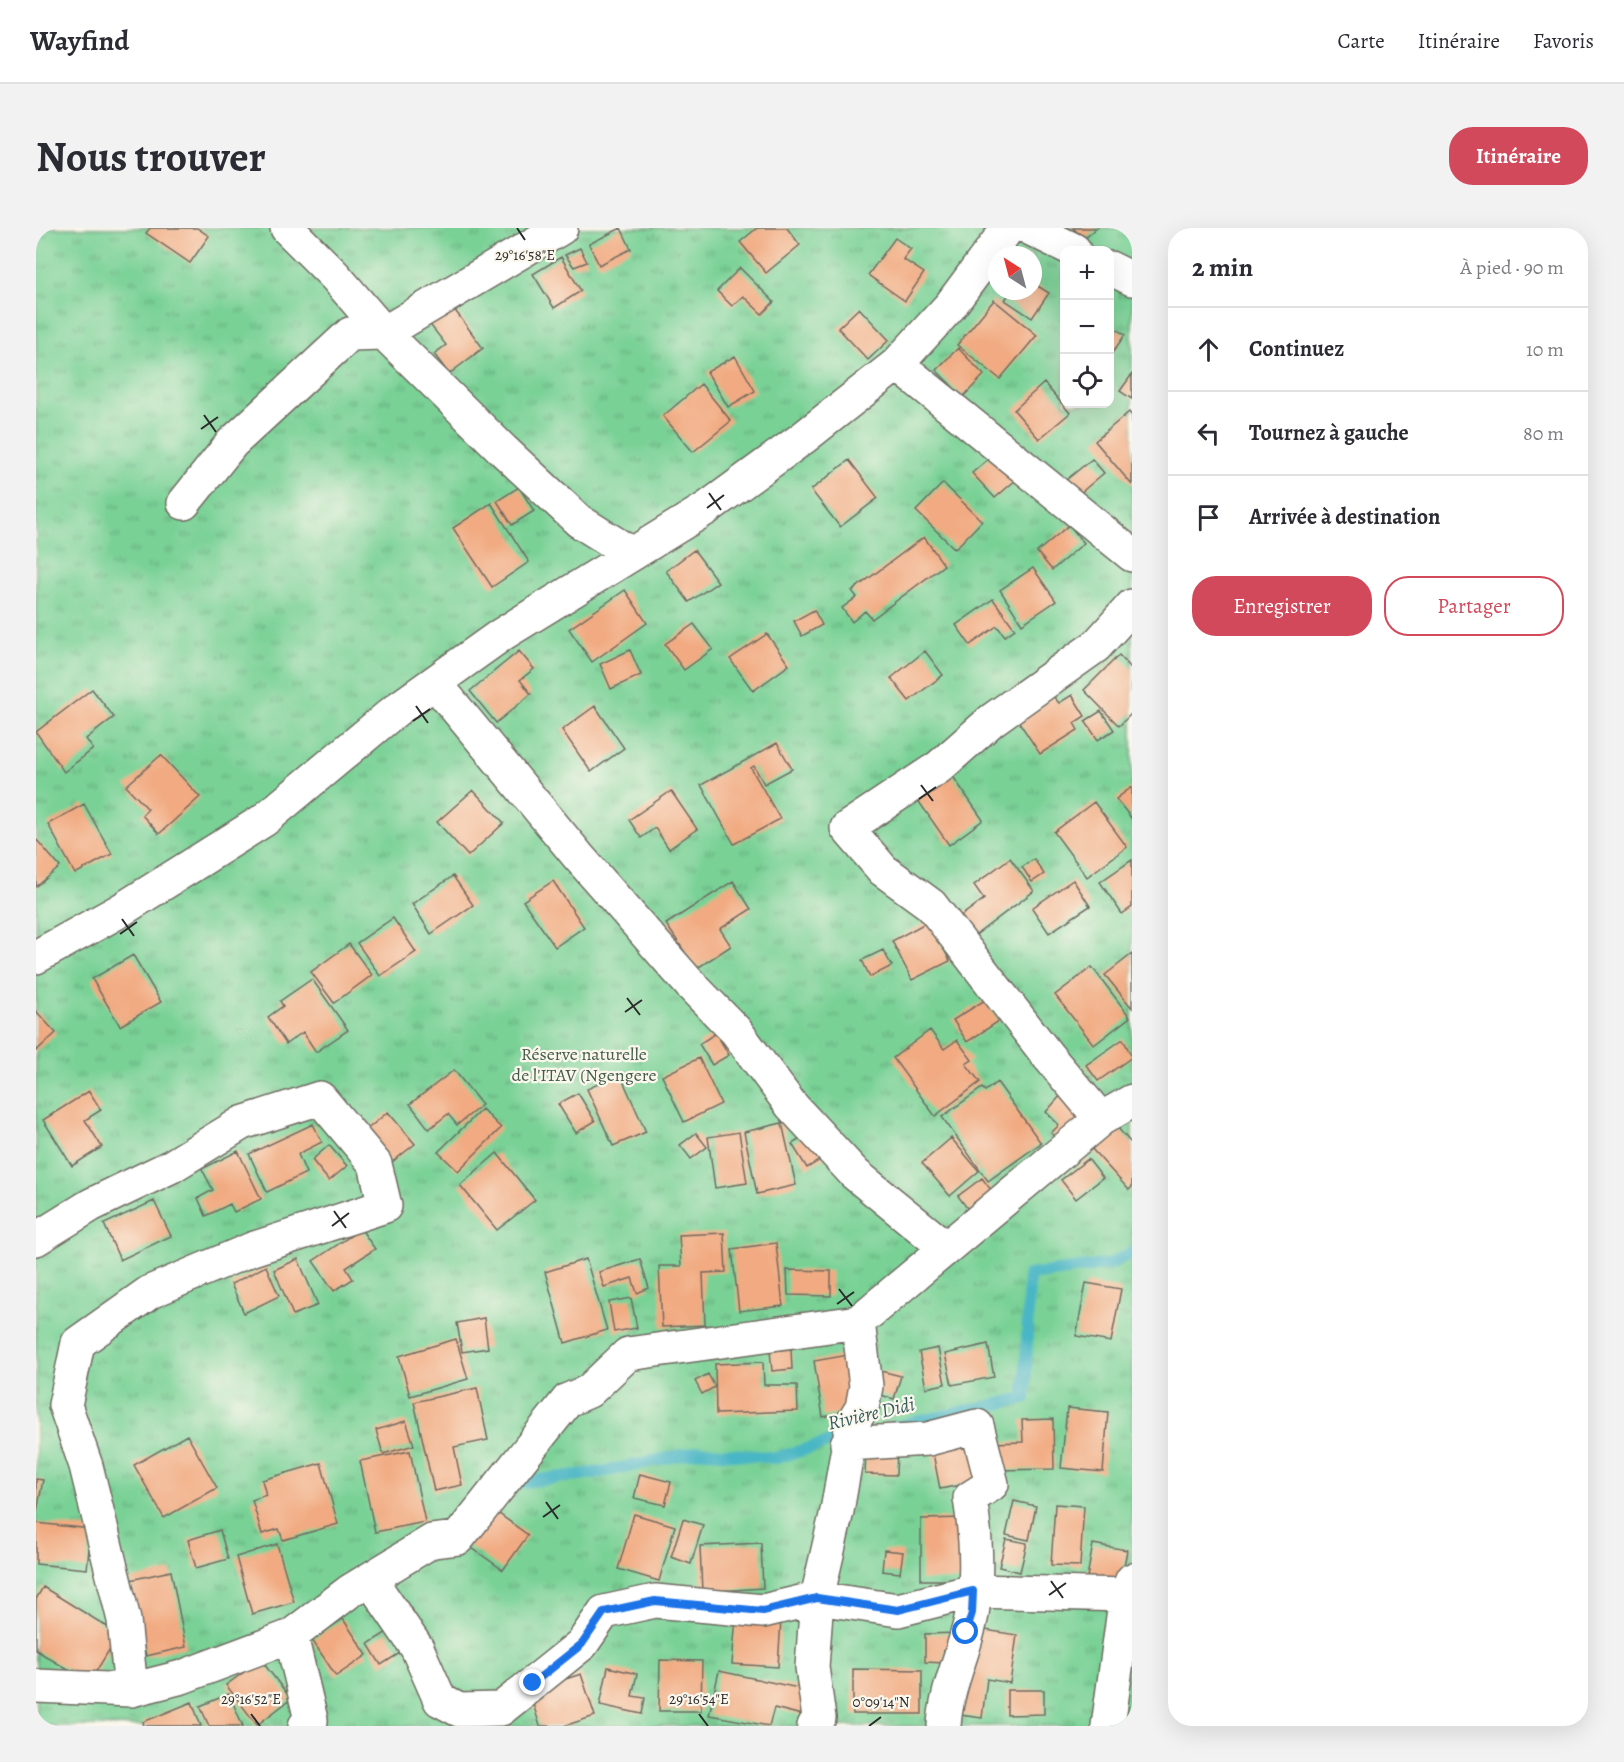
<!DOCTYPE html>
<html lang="fr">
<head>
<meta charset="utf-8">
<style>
	:root { --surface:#fff; --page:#f2f2f3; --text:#2b2b33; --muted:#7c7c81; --line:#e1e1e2; --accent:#d1495b }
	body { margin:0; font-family:Alegreya,serif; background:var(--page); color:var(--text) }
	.controls { position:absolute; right:18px; top:18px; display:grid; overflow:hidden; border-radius:12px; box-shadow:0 6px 24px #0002 }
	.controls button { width:54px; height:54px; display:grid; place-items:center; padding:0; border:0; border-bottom:2px solid var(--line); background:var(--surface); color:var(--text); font:30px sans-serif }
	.compass { position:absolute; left:952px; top:18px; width:54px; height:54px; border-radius:50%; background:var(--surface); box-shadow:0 6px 24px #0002; rotate:324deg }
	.stop { position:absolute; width:18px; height:18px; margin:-14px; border:4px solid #1a73e8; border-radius:50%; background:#fff }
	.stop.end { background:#1a73e8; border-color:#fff; box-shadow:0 2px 6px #0008 }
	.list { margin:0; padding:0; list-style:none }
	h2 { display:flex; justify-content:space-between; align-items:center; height:78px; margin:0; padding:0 24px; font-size:26px }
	h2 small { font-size:20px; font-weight:400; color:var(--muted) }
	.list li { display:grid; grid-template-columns:39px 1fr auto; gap:18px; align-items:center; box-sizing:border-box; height:84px; padding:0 24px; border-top:2px solid var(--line) }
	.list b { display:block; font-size:22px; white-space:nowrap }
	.list em { font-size:20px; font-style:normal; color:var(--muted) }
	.actions { display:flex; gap:12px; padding:18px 24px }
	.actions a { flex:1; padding:14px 0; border:2px solid var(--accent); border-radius:24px; text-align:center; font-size:21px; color:var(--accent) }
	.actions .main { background:var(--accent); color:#fff }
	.icon { flex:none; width:33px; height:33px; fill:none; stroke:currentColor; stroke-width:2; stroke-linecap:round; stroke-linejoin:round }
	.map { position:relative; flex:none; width:1096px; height:1498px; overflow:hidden; border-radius:24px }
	header { display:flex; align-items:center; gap:36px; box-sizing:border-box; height:84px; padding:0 30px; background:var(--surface); border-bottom:2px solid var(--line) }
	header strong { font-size:28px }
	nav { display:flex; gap:33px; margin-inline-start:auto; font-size:21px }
	.intro { display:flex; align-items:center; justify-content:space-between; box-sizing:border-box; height:144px; padding:0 36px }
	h1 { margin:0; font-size:42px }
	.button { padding:15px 27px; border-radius:24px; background:var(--accent); color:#fff; font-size:21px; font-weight:700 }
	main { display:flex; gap:36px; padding:0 36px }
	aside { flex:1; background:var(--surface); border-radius:24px; box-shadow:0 6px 24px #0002 }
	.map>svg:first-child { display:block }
	.park { fill:url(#park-tufts); stroke:#527e60; stroke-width:1.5; fill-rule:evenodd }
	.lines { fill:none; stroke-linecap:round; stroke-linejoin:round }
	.stream { stroke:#49b6c5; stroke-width:12 }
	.building { fill:#f1aa81 }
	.minor-casing { stroke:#6f6b61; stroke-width:36 }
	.minor { stroke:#fff; stroke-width:33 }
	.route { stroke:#1a73e8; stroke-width:8 }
	.ticks { fill:none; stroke:#2b2b2b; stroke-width:2 }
	.labels { text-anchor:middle; stroke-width:4.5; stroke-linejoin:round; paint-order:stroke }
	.park-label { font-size:18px; fill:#425d4b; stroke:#fbf7ec }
	.water-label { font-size:20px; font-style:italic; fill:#365c61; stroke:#fbf7ec }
	.ticks-label { font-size:15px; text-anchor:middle; fill:#2b2b2b; stroke:#fbf7ec; stroke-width:4.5; stroke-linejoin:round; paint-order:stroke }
</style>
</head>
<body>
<header>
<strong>Wayfind</strong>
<nav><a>Carte</a><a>Itinéraire</a><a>Favoris</a></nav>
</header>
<div class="intro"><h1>Nous trouver</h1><a class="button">Itinéraire</a></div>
<main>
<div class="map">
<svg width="1096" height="1498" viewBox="0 0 1096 1498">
	<defs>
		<pattern id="park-tufts" width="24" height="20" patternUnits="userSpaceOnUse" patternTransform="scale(1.5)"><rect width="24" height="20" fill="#79d196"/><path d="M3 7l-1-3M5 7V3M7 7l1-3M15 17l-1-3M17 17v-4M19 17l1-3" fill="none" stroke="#63aa7b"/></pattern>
	</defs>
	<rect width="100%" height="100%" fill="#fbf7ec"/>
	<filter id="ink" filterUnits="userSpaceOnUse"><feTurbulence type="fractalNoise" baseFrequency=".0167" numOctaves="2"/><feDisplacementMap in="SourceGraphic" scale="12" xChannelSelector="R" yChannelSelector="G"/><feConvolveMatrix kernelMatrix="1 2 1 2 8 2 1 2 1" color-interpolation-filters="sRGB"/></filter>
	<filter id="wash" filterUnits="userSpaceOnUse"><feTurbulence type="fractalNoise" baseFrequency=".008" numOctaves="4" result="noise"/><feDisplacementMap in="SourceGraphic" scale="24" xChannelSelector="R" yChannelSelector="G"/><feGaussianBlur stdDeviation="1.35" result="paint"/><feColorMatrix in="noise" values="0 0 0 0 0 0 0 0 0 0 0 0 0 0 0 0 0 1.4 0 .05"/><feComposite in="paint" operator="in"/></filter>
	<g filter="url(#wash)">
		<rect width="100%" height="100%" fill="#ede3c4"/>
		<path class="park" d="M0,0H1096V1498H0ZM1028,22H1074V176H1028ZM961,27H997V63H961Z"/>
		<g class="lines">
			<path class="stream" d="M857,1199L989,1170L993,1047L1075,1036L1096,1024
				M472,1256L566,1244L664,1223L740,1230L811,1209"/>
		</g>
		<g id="blocks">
			<path class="building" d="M114,0H161L173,8L154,35L110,5Z
				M585,0L595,21L563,37L553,16Z
				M721,0H751L764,17L730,45L704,14Z
				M1037,0H1061L1048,11Z
				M859,10L875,21L867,31L888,45L869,73L832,47Z
				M544,20L551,34L538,39L529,27Z
				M525,29L545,63L518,80L497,46Z
				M704,40L738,74L726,86L707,68L696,78L681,63Z
				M997,55L1013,65L996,90L969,72L975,63H997Z
				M958,72L1001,107L964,151L921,117Z
				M415,77L447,120L413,146L398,126L410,117L392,94Z
				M823,80L853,112L832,132L802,100Z
				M1074,97L1089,107L1074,128Z
				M922,120L948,147L927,169L900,142Z
				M699,128L719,163L692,179L671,144Z
				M1096,146V171L1084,163Z
				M1008,155L1034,185L1003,211L978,182Z
				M665,156L695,193L657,224L627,188Z
				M1093,184L1096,188V257L1059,213Z
				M958,226L981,251L959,270L936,245Z
				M1056,231L1068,245L1042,267L1030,252Z
				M813,232L842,270L804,299L775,262Z
				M907,255L946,293L919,321L880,283Z
				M483,259L498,283L476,297L461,273Z
				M455,275L493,334L456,359L417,300Z
				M1033,297L1048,315L1016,342L1001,324Z
				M888,309L908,337L836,391L829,383L816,394L806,380L821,369L816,363Z
				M658,322L682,354L653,374L630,343Z
				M997,340L1020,373L986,396L964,362Z
				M589,362L611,395L556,434L533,401Z
				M957,371L979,401L969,408L961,398L934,417L920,397Z
				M778,382L786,397L766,408L758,393Z
				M658,396L677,421L648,442L629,416Z
				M731,406L753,437L717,463L694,431Z
				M594,422L605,447L575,461L564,436Z
				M483,423L498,441L484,452L495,466L460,495L434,463Z
				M889,423L907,447L873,473L855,450Z
				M1083,427L1096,441V485L1083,498L1048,462Z
				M56,461L78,489L50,511L57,521L28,544L0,504Z
				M1036,467L1049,488L1038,495L1042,502L1004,526L981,491L1017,468L1023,475Z
				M559,478L588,520L555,544L526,502Z
				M1065,483L1078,502L1062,512L1049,493Z
				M741,515L756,541L728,556L718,538L715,540L744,591L698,616L665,557Z
				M125,527L164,569L123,606L106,587L112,581L90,558Z
				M916,547L947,592L913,617L881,571Z
				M1096,559V591L1080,571Z
				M437,562L468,595L432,628L401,594Z
				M635,563L661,601L633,621L619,600L605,610L593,592Z
				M1058,574L1091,619L1051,649L1018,604Z
				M48,576L76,626L39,646L12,596Z
				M0,611L24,639L0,659Z
				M974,630L998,663L933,712L918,693L948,671L938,657Z
				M998,631L1008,646L996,654L986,639Z
				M1096,632V679L1086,686L1064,654Z
				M417,648L437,677L395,706L376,676Z
				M1037,652L1054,678L1013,705L996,680Z
				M517,653L548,699L519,719L487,673Z
				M697,653L715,681L684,701L695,718L660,741L630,696Z
				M357,690L380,724L344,748L321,715Z
				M893,693L914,733L876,752L856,713Z
				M313,716L336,747L298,775L275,744Z
				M847,722L856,738L834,749L826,732Z
				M1096,726V780L1069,747Z
				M97,727L125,774L84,798L56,751Z
				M1056,739L1094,789L1058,817L1019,767Z
				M276,751L312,802L280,824L267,804L250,816L232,789L247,778L244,773Z
				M949,772L963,793L931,814L917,792Z
				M0,783L20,805L0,823Z
				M894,802L908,821L921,812L936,832L930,836L944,854L899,888L857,830Z
				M680,805L693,827L676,837L663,816Z
				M1087,811L1096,829L1062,853L1050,837Z
				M663,830L685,876L648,894L626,848Z
				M418,842L446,877L421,897L412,886L393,901L374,876Z
				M584,846L610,904L577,918L551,861Z
				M961,854L1005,915L952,953L906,889L946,860L949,863Z
				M53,863L65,882L49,892L66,919L36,938L7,892Z
				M542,865L559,893L540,905L522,876Z
				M1025,867L1048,889L1023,914L1015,905L1023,897L1010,884Z
				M446,881L465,900L422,943L402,924Z
				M352,884L379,916L355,935L329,903Z
				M746,895L760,957L721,966L708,904Z
				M277,896L286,914L262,926L270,945L231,964L213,926Z
				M1080,898L1096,916V959L1093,962L1055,920Z
				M703,904L711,955L679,960L672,909Z
				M660,905L671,919L655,931L644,917Z
				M774,905L789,929L771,940L756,916Z
				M915,910L943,943L914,968L886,935Z
				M293,917L311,938L293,953L276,932Z
				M202,923L225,971L198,984L194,976L170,988L162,970L177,962L166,941Z
				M461,925L499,972L461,1002L424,957Z
				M1052,931L1067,950L1040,971L1025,952Z
				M946,950L958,966L934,984L922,968Z
				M118,973L135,1008L84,1032L68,996Z
				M325,1001L339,1021L310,1040L317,1051L298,1063L277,1033Z
				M688,1005L690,1044L667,1045L669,1097L626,1099L623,1038H645L643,1007Z
				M740,1015L747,1078L703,1083L696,1021Z
				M262,1031L282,1077L257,1087L238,1042Z
				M550,1031L571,1102L529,1115L509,1044Z
				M604,1031L613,1060L601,1065L596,1050L568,1059L563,1044Z
				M230,1038L243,1068L208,1085L195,1056Z
				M751,1042L795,1043V1068L752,1067Z
				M1050,1055L1085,1061L1075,1114L1040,1108Z
				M595,1070L601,1100L578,1104L573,1074Z
				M448,1090L452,1120L426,1124L421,1095Z
				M420,1111L432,1151L374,1168L363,1128Z
				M952,1116L958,1149L916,1157L909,1126Z
				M902,1120L909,1156L890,1160L883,1124Z
				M755,1121L756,1141L736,1143L734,1123Z
				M812,1127L821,1183L787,1189L778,1133Z
				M727,1134L728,1157H761L762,1183L680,1186L679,1136Z
				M845,1143L865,1148L858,1171L838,1165Z
				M672,1146L679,1159L666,1166L659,1153Z
				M441,1160L452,1212L418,1219L426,1257L398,1263L378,1174Z
				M1031,1180L1072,1184L1067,1244L1025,1240Z
				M1017,1191L1018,1241L956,1242V1215L987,1214L986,1192Z
				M370,1193L378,1217L347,1226L340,1202Z
				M151,1207L181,1260L128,1290L98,1237Z
				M937,1213L945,1253L904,1261L896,1220Z
				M830,1222L861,1223L860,1247L829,1246Z
				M374,1223L389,1294L339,1304L324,1233Z
				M285,1235L302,1296L247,1312L243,1301L226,1306L216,1272L230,1267L226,1252Z
				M604,1246L635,1254L629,1277L598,1270Z
				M0,1251L7,1252L1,1284H0Z
				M978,1273L1000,1278L993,1312L970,1307Z
				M1019,1276L1048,1278L1044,1338L1015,1337Z
				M455,1280L492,1307L467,1342L429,1315Z
				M598,1286L639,1298L623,1353L582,1341Z
				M930,1290V1352H885V1291Z
				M647,1291L667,1297L655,1336L635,1329Z
				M0,1295L55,1301L51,1341L0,1336Z
				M184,1302L192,1331L160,1340L152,1312Z
				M970,1311L991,1315L984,1344L963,1339Z
				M725,1315L727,1360L666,1364L664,1318Z
				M241,1316L258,1374L216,1386L200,1329Z
				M1057,1316L1091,1322L1084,1361L1050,1355Z
				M848,1322L867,1324L864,1345L846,1343Z
				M135,1343L150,1419L110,1428L94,1352Z
				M7,1359L83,1406L53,1455L0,1422V1371Z
				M700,1389L745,1391L742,1439L696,1436Z
				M307,1391L331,1427L300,1448L276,1412Z
				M937,1400L981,1407L974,1455L951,1451L946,1490L924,1487Z
				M351,1404L364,1425L345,1437L332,1416Z
				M924,1405V1422H908V1435L889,1434V1406Z
				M225,1432L255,1471L221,1497L190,1457Z
				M624,1432L666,1433L665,1483H623Z
				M572,1439L601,1446L596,1468L609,1470L606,1486L564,1477Z
				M817,1441L886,1442V1486H817Z
				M683,1443L772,1462L766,1487L738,1480L733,1498L673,1487Z
				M545,1446L559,1488L528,1498H504L493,1463Z
				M971,1462H1008V1486L971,1487Z
				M193,1466L207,1498H173L164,1478Z
				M156,1474L165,1498H108L107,1494Z"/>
		</g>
	</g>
	<g filter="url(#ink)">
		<use href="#blocks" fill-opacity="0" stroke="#6f6b61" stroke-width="1.5"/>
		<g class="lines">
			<g class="minor-casing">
				<path id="minor" d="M251,0L299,48L348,105L467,222L543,293L596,326
					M993,0L1038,22
					M1074,40L1096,51
					M861,136L1096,327
					M148,275L196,215L314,106L348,105L525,0
					M399,455L542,628L653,755L700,803L755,877L819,946L910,1020
					M0,729L85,682L228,592L360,482L465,407L671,280L767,210L861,136L914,78L972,0
					M1065,891L1012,828L895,677L847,642L811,600L903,539L956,492L1060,418L1096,378
					M0,1011L55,977L136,938L206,895L284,870L339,936L349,978L216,1021L114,1064L42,1115L29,1177L50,1238L88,1392L95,1462
					M811,1216L892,1211L941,1198L956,1256L934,1270C940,1307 942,1349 936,1386C929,1424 910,1459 908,1498
					M334,1351L381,1420L404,1472L423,1482L465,1481L546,1416L568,1384L619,1373L727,1383L781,1370L862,1382L937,1363L1090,1367
					M255,1408L275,1492L269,1498
					M0,1458L95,1462L146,1449L255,1408L314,1363L396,1313L422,1310L532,1172L553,1163L592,1126L822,1094L1065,891L1096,873
					M778,1498L783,1490L776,1439L781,1370L801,1283L816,1196L826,1180L830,1158L822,1094
					M1072,1498L1090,1367L1096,1352"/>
			</g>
			<use href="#minor" class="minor"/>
		</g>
	</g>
	<g class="lines" filter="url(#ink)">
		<path class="route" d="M497,1455L546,1416L568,1384L619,1373L727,1383L781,1370L862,1382L937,1363L936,1385L930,1404"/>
	</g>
	<path class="ticks" d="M481,0L489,12M168,187L180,204M165,201L182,189M673,265L685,282M671,280L688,267M380,478L392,495M377,493L394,481M885,557L897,573M883,571L900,559M86,691L98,708M84,706L101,694M591,770L604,787M589,784L606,772M298,983L310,1000M296,998L313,985M803,1061L816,1078M801,1076L818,1064M510,1274L522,1291M507,1289L524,1277M1015,1353L1027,1370M1013,1367L1030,1355M215,1486L224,1498M663,1486L672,1498M833,1498L845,1489"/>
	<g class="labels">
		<g class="park-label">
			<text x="548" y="832">Réserve naturelle<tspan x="548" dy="21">de l'ITAV (Ngengere</tspan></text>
		</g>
		<g class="water-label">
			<text transform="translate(835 1185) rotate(-13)" y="7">Rivière Didi</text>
		</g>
	</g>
	<g class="ticks-label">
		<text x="489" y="32">29°16'58"E</text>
		<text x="215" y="1476">29°16'52"E</text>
		<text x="663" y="1476">29°16'54"E</text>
		<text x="845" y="1479">0°09'14"N</text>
	</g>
</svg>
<div class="controls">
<button>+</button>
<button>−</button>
<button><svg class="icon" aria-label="locate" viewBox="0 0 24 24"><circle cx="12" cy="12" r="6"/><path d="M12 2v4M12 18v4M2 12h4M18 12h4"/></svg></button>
</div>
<svg class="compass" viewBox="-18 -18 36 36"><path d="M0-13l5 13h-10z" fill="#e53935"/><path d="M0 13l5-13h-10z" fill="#7c7c81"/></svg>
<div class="stop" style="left:930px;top:1404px"></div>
<div class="stop end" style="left:497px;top:1455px"></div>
</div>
<aside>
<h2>2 min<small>À pied · 90 m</small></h2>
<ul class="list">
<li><svg class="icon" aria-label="ahead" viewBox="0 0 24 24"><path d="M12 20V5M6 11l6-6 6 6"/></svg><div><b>Continuez</b></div><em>10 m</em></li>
<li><svg class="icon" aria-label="left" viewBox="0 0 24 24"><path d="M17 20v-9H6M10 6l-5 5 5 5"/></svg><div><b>Tournez à gauche</b></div><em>80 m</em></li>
<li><svg class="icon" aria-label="arrive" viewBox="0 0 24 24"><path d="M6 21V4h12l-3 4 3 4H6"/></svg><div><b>Arrivée à destination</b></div></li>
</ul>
<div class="actions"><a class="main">Enregistrer</a><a>Partager</a></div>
</aside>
</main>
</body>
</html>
